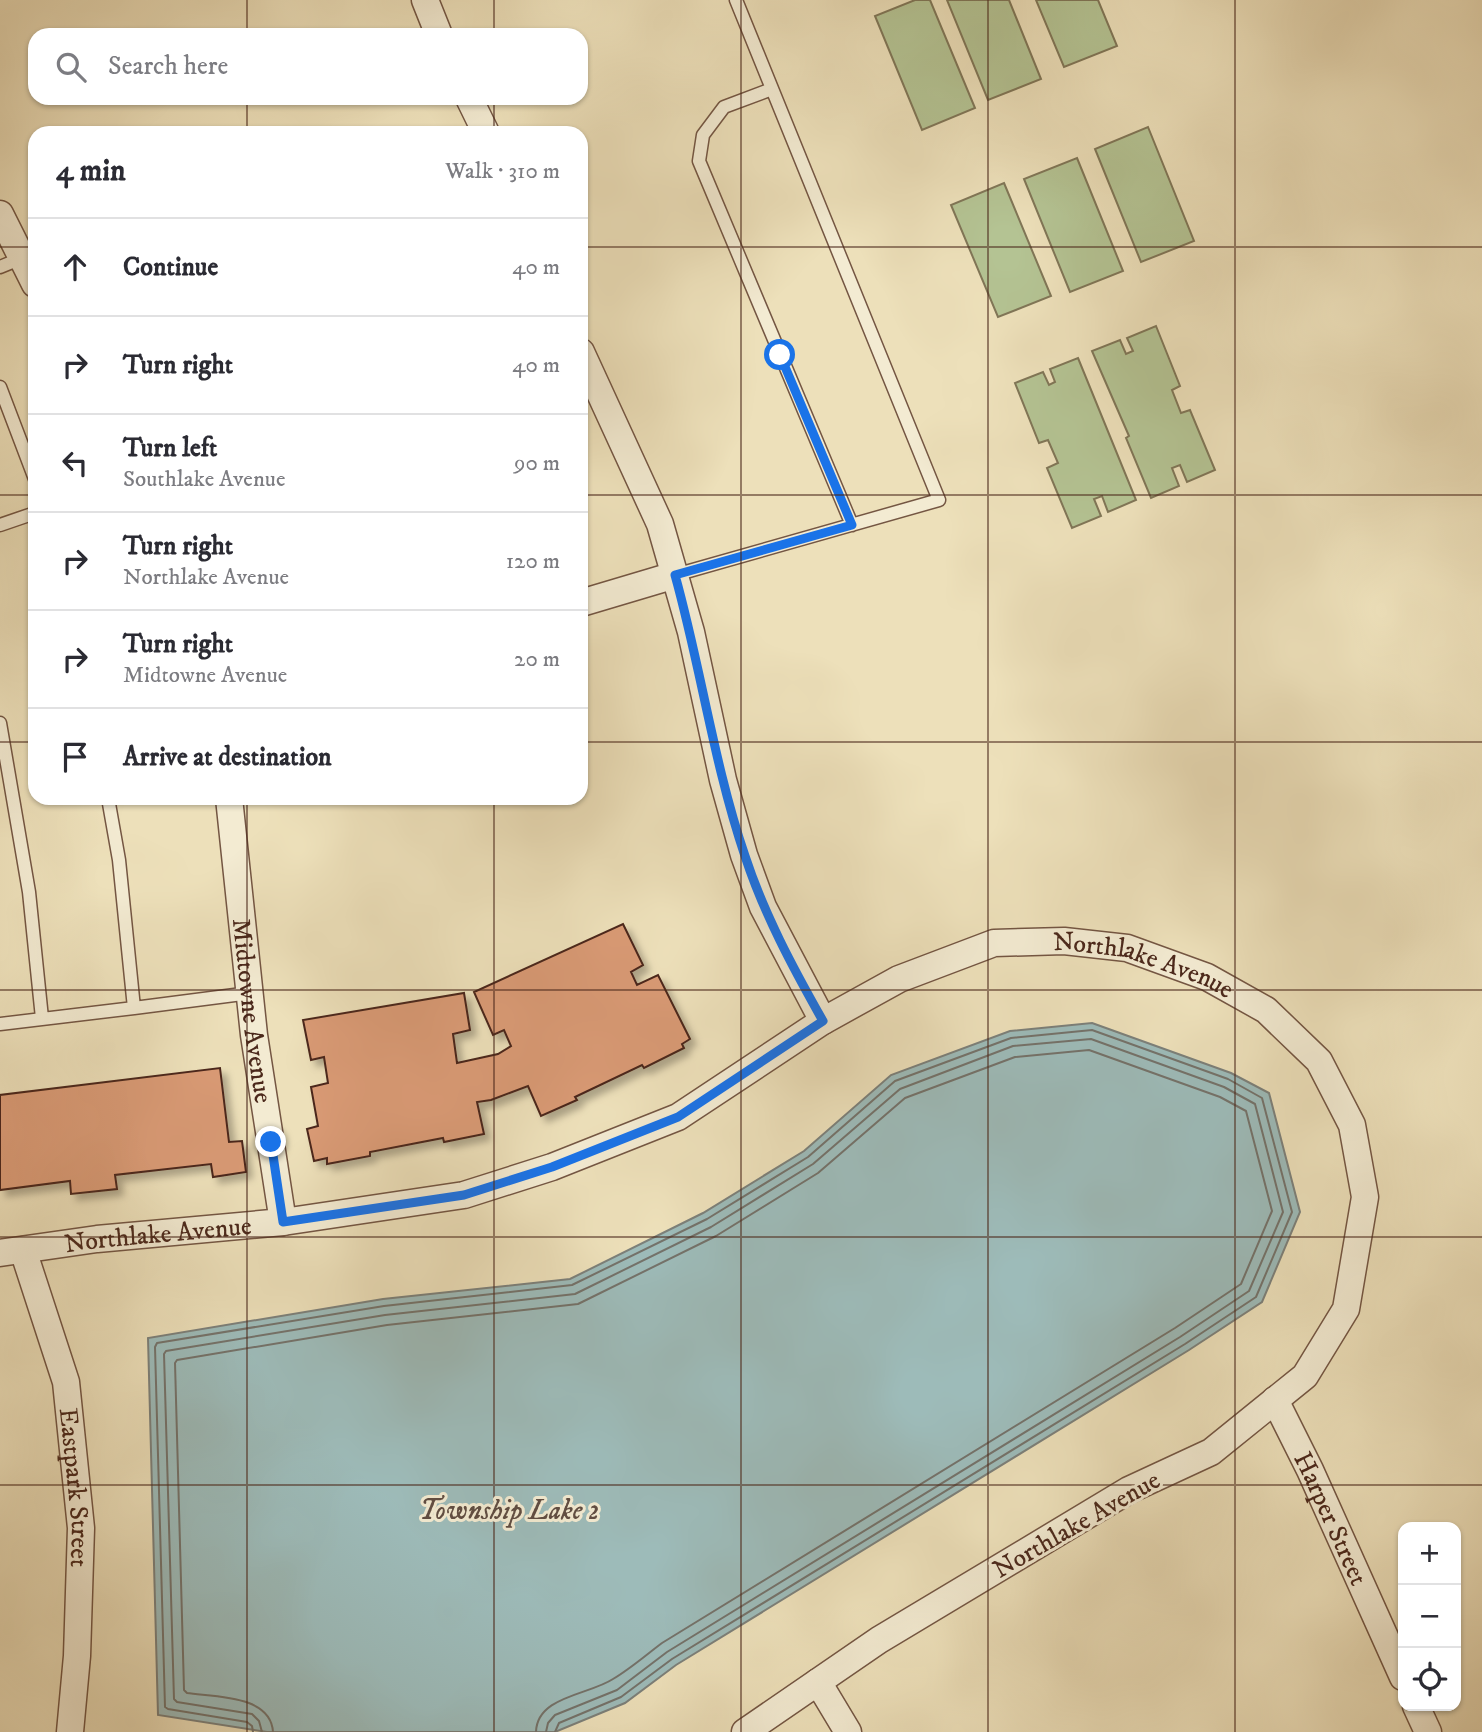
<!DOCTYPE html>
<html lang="en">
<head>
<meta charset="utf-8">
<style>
	:root { --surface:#fff; --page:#f7f7f7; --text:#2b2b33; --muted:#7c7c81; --line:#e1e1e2 }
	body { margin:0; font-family:"IM FELL DW Pica",serif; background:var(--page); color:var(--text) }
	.controls { position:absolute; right:21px; bottom:21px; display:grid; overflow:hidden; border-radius:14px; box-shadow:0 2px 5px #0004 }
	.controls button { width:63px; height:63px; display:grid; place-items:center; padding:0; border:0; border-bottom:2px solid var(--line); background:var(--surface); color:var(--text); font:35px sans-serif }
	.stop { position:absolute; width:21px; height:21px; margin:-16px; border:5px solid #1a73e8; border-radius:50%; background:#fff }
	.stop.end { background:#1a73e8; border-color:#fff; box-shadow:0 2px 7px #0008 }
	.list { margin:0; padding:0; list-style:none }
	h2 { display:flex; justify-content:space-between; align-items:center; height:91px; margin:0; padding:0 28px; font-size:30px }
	h2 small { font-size:23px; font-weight:400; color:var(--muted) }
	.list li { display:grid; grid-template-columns:46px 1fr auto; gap:21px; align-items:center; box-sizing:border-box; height:98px; padding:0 28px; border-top:2px solid var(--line) }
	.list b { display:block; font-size:26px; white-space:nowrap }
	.list p { margin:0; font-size:23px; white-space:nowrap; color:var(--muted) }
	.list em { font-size:23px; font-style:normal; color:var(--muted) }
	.icon { flex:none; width:38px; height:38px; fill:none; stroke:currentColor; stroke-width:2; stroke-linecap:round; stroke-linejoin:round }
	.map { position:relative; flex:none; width:1482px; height:1732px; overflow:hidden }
	.search { position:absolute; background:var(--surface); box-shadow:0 2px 5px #0004; left:28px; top:28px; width:560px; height:77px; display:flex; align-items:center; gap:18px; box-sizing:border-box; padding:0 24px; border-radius:21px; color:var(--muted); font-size:26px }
	.panel { position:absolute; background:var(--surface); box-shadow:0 2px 5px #0004; left:28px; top:126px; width:560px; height:679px; border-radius:21px }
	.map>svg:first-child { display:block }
	.green { fill:#b4c393; stroke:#807657; stroke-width:2 }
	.water { fill:#9dbbb9; stroke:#7c807a; stroke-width:2 }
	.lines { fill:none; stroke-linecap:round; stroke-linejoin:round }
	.shore { stroke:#74726a; stroke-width:2 }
	.building { fill:#d99a75; stroke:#4b281b; stroke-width:2; filter:url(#shadow) }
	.lane-casing { stroke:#745643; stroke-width:15 }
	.street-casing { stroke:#745643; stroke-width:29 }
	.lane { stroke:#f3ebd2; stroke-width:12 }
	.street { stroke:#f3ebd2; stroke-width:26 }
	.route { stroke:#1a73e8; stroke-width:9 }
	.grid { fill:none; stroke:#4b281b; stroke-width:2; stroke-opacity:0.55 }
	.labels { text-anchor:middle; stroke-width:6; stroke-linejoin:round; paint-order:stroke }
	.street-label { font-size:26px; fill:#4b281b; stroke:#f3ebd2 }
	.water-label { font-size:28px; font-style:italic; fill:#604d42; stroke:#f3ebd2 }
</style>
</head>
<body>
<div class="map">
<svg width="1482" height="1732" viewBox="0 0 1482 1732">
	<defs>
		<filter id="shadow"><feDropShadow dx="6" dy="6" stdDeviation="3.5" flood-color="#0004"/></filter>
	</defs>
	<rect width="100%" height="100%" fill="#ede0ba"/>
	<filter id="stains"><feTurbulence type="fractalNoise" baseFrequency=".00286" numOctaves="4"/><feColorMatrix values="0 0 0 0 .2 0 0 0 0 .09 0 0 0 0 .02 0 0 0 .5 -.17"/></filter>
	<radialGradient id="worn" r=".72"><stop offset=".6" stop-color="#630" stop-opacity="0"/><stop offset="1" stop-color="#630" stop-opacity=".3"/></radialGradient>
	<path class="green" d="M915,0H930L975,108L922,130L875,16Z
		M947,0H1009L1041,79L988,100Z
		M1036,0H1098L1117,46L1064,67Z
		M1148,127L1194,241L1141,262L1095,149Z
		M1077,158L1123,271L1070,292L1024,179Z
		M1004,183L1051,296L998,317L951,205Z
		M1156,326L1180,386L1172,390L1181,413L1190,410L1215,470L1187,482L1180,465L1172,468L1179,486L1151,498L1126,438L1129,436L1092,351L1120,340L1126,354L1133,351L1127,338Z
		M1078,358L1136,500L1108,512L1102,496L1094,499L1101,516L1072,528L1047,468L1058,463L1048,440L1039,443L1015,383L1043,372L1049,385L1055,382L1050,369Z"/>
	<path class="water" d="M1092,1023L1231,1073L1269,1093L1300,1212L1262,1302L1189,1350L676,1665L625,1703L555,1732H267L158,1715L148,1338L383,1299L570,1279L703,1213L804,1151L891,1075L1010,1031Z"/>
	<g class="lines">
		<path class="shore" d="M253,1732L252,1726L247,1722L168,1709L165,1707L155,1347L157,1343L384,1306L572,1285L707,1219L808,1157L895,1081L1011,1038L1092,1030L1228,1079L1262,1098L1292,1212L1256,1297L1185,1344L672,1659L621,1697L559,1723L555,1732
			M262,1732L259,1721L252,1714L177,1702L174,1699L164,1354L166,1351L385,1315L575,1294L711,1227L813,1164L900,1089L1013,1046L1091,1039L1224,1087L1255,1104L1283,1212L1249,1291L1180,1337L667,1652L617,1690L555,1715L548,1723L546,1732
			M273,1732C271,1695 215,1697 187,1693L184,1690L175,1363L177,1360L387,1325L578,1304L716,1236L818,1173L905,1098L1015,1057L1089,1050L1220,1097L1246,1111L1272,1211L1241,1284L1175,1328L662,1643C646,1655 630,1669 613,1679C589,1695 537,1696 536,1732"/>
	</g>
	<path class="building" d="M623,924L643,965L631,972L637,985L658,975L690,1039L682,1044L684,1048L644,1068L642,1065L575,1097L577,1100L541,1116L528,1086L491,1100L477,1102L484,1134L444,1142L443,1138L370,1152V1156L327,1164V1158L314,1161L307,1129L318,1126L311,1087L328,1083L324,1057L311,1060L303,1020L464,993L470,1030L453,1034L457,1063L498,1054L511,1046L504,1030L493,1035L474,992Z
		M220,1068L229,1142L242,1141L246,1172L213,1177L211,1164L115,1175L117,1189L71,1194L70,1181L0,1190V1095Z"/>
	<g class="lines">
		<g class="lane-casing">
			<path id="lane" d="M772,89L724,107L703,135L699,161L852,525
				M0,267L22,258
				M0,387L35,479
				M0,525L35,513
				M675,575L939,500L736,0
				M0,723L29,892L42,1018
				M108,798L119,860L134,1008L250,993
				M0,1024L134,1008"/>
		</g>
		<g class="street-casing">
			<g id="street">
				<path d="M425,0L439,35"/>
				<path d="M469,98L486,133"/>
				<path d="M0,214L35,284"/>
				<path d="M581,352L660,524L691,632L723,780L744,855L763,907L823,1021"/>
				<path d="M581,603L675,575"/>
				<path id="s1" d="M229,798L254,1035L283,1222"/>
				<path id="s2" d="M23,1250L66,1382L81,1528L77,1656L70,1732"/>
				<path id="s3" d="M0,1253L97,1239L283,1222L464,1195L552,1167L678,1117L823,1021L899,979L994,943L1064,941L1127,948L1207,977L1266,1010L1319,1061L1352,1125L1365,1197L1346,1309L1305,1376L1211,1452L1129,1490L879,1640L745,1732"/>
				<path id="s4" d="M1275,1400L1310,1470L1403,1677"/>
				<path d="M818,1682L848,1732"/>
				<path d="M1416,1706L1428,1732"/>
			</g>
		</g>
		<use href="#lane" class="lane"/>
		<use href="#street" class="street"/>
	</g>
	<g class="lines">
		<path class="route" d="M271,1142L283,1222L464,1195L552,1167L678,1117L823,1021C793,968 764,914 745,856C714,765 701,668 675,575L852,525L780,355"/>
	</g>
	<path class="grid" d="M247,0V35M494,0V35M741,0V1732M988,0V1732M1235,0V1732M247,98V133M494,98V133M0,247H35M581,247H1482M0,495H35M581,495H1482M0,742H35M581,742H1482M247,798V1732M494,798V1732M0,990H1482M0,1237H1482M0,1485H1482"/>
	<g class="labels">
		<g class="street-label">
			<text dy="9" stroke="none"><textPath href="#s3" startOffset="1211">Northlake Avenue</textPath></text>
			<text dy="9" stroke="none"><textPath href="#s1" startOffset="214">Midtowne Avenue</textPath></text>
			<text dy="9" stroke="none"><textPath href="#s3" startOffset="159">Northlake Avenue</textPath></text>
			<text dy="9" stroke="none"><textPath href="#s2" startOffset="245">Eastpark Street</textPath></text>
			<text dy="9" stroke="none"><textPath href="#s4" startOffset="131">Harper Street</textPath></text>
			<text transform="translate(1076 1524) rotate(-30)" y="9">Northlake Avenue</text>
		</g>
		<g class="water-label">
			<text x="509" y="1519">Township Lake 2</text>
		</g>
	</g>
	<rect width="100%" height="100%" filter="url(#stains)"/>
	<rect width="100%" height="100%" fill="url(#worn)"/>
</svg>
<div class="controls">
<button>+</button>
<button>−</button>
<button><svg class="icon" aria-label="locate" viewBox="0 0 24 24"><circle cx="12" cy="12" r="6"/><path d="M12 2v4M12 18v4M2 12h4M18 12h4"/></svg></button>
</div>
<div class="stop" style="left:780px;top:355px"></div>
<div class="stop end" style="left:271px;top:1142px"></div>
<div class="search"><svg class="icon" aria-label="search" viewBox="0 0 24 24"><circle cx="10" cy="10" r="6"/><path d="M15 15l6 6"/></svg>Search here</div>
<section class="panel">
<h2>4 min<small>Walk · 310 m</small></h2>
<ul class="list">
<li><svg class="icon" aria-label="ahead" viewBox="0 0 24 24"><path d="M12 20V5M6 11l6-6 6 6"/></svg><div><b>Continue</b></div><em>40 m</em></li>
<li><svg class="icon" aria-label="right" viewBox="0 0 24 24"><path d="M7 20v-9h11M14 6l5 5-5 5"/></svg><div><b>Turn right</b></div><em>40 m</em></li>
<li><svg class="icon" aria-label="left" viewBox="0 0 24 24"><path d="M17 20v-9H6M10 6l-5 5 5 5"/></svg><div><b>Turn left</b><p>Southlake Avenue</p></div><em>90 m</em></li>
<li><svg class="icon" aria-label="right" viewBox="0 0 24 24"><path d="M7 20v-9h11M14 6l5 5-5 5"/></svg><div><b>Turn right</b><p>Northlake Avenue</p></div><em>120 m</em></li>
<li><svg class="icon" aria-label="right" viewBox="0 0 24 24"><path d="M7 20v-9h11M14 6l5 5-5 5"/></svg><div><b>Turn right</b><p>Midtowne Avenue</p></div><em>20 m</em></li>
<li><svg class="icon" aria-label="arrive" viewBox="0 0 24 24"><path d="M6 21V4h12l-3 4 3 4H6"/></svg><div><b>Arrive at destination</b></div></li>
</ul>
</section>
</div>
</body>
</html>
